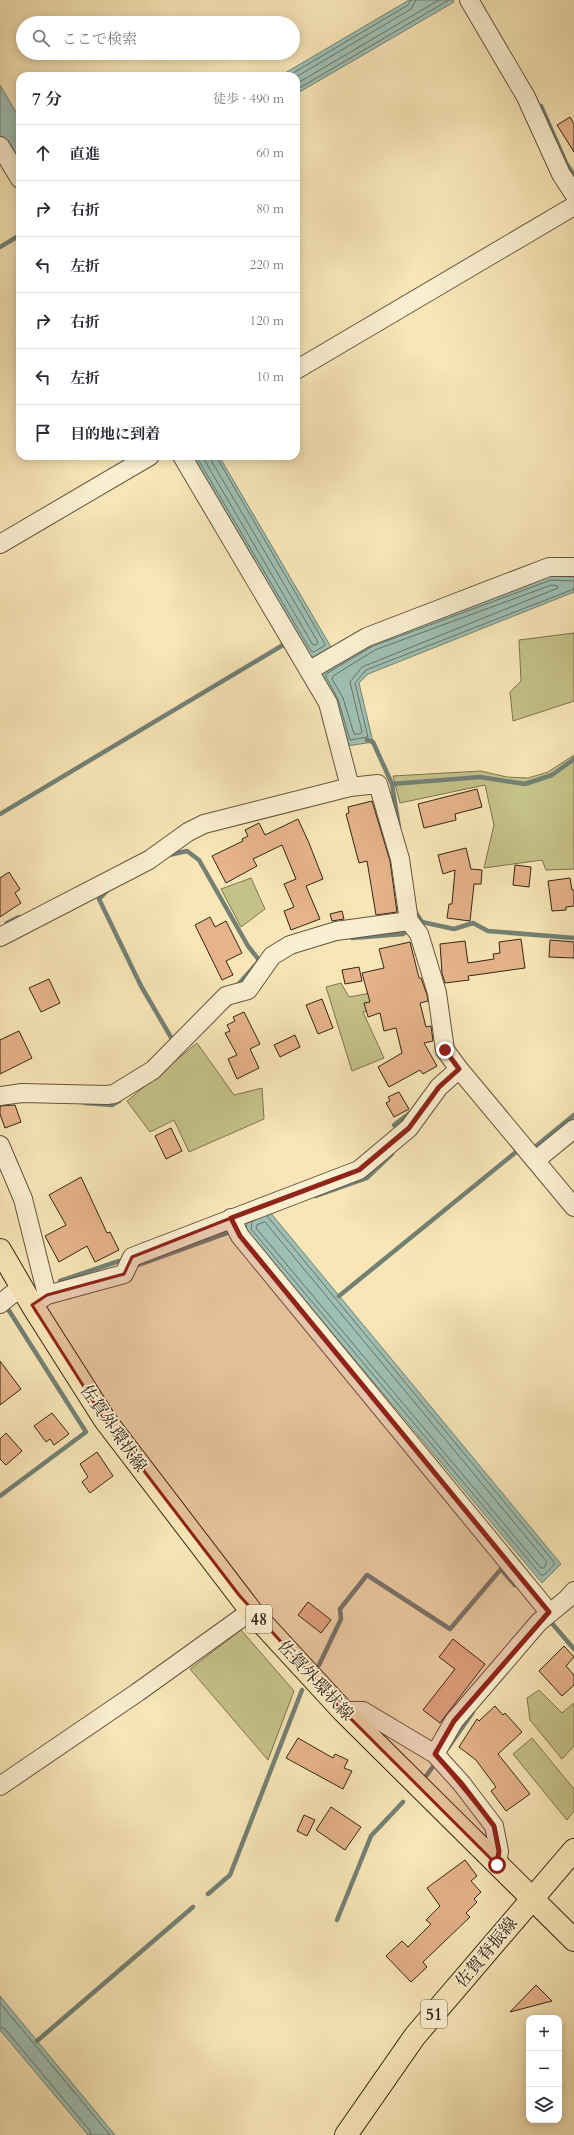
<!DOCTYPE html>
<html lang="ja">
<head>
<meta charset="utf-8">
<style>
	:root { --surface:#fff; --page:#f7f7f7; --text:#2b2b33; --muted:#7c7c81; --line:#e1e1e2 }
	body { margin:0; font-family:Cardo,"Noto Serif JP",serif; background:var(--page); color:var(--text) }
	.controls { position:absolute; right:12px; bottom:12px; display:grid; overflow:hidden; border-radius:8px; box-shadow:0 2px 10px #0003 }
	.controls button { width:36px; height:36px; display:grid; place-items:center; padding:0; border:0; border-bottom:1px solid var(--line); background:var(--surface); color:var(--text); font:20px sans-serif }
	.stop { position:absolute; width:12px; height:12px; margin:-9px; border:3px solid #8f2418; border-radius:50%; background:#fff }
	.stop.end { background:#8f2418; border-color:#fff; box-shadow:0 1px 4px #0008 }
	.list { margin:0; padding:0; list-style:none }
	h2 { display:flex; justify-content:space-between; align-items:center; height:52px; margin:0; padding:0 16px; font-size:17px }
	h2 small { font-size:13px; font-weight:400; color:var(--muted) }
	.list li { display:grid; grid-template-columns:26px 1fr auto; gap:12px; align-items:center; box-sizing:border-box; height:56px; padding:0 16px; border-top:1px solid var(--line) }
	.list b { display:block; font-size:15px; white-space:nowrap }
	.list em { font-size:13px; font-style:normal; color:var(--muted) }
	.icon { flex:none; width:22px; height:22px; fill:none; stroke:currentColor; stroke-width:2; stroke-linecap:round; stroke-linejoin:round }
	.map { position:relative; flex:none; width:574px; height:2135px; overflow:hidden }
	.search { position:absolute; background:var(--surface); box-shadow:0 2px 10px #0003; left:16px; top:16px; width:284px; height:44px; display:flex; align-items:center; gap:10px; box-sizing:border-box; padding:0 14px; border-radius:22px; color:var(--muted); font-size:15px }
	.panel { position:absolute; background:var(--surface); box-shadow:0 2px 10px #0003; left:16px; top:72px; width:284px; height:388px; border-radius:12px }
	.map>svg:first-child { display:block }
	.green { fill:#c5c289; stroke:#7c7450 }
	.water { fill:#9ebfb3; stroke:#738175 }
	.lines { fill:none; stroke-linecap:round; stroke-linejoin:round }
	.shore { stroke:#687265; stroke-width:1 }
	.stream { stroke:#738175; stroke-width:4.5 }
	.building { fill:#e6b38a; stroke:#322517 }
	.minor-casing { stroke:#64553f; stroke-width:20 }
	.major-casing { stroke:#322517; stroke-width:24 }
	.minor { stroke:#faefd0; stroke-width:18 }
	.major { stroke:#f8e6b7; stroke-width:22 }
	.route { stroke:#8f2418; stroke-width:5 }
	.marked { fill:#8f2418; fill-opacity:0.2; stroke:#8f2418; stroke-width:3; stroke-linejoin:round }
	.labels { text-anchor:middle; stroke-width:3.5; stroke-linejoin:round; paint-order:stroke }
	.shield { fill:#faefd0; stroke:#6e624e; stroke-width:1 }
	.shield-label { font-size:16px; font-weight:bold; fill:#322517 }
	.street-label { font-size:17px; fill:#322517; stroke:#faefd0 }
</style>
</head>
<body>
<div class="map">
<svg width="574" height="2135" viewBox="0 0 574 2135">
	<rect width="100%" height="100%" fill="#f8e6b7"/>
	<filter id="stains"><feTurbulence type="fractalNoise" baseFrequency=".005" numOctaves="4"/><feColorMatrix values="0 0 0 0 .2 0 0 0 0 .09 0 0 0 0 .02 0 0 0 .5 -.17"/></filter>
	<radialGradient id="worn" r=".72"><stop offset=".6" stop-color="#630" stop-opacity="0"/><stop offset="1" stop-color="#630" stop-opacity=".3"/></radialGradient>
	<path class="green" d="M574,633V701L513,721L510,692L521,681L519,640Z
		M574,755V869L546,870L542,860L484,868L494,825L485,785L400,803L393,776L481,771L507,777L528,778L548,772Z
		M251,878L265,909L241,927L221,889Z
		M341,983L349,997L392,989L395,1004L363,1012L384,1058L352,1071L326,987Z
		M197,1043L234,1095L262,1088L264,1119L189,1152L174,1120L150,1132L127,1101Z
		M241,1630L294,1691L268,1760L190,1669Z
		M539,1690L562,1713L574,1703V1746L562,1759L530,1720L527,1698Z
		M532,1738L574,1789V1811L567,1820L513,1754Z"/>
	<path class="water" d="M409,0H453L454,2L296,94V76H280Z
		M0,85L20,119V176L0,140Z
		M192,456H219L331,647L311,659Z
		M551,576L574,577V592L368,674L359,683L373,742L347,746L320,674L371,642Z
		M269,1211L561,1564L542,1583L246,1230L247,1219Z
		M0,1996L115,2135H88L0,2030Z"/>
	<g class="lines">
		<path class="shore" d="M288,76L408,5L411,0
			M296,77L411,9L416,0
			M296,84L439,0
			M296,90L449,0
			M196,456L311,651L314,652L324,646L325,644L216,456
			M202,456L313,645H316L318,642L212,462L211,456
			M574,581L551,580L373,646L326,674V677L338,699L350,740L368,737L355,683L366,670L574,589
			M552,585L557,586L558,588L362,667L350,682L362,732L360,734H354L343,698L332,679L333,676L375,650Z
			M252,1222L251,1229L541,1575H544L554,1565V1562L267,1216
			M265,1222L547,1562L544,1568H541L256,1228L257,1225Z
			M0,2003L110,2135
			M0,2027L5,2029L90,2131L91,2135"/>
		<path class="stream" d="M541,106L566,163L574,175
			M0,247L20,235
			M367,740L373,742L392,784L399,827
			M392,784L480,777L525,784L552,775L574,759
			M0,814L283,645
			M169,855L187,851L199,860L248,946L259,960
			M109,889L99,899L141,986L172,1039
			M414,910L422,922
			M7,923L19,917
			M417,925L422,922L454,929L473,923L488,931L574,938
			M352,938L403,934L410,929
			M236,987L260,960
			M85,1103L112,1105L119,1101
			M394,1125L411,1112
			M536,1146L574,1115
			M316,1196L367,1178L392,1154
			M133,1267L233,1231
			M60,1281L119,1261L124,1264
			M339,1296L516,1152
			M0,1496L86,1432L8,1309
			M548,1624L550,1621L574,1649
			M319,1665L341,1619L340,1609L367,1575L450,1629L501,1569L515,1585
			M448,1748L473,1712
			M426,1776L435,1764
			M208,1894L230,1875L302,1690
			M337,1920L371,1836L403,1802
			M37,2041L193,1907"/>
	</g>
	<path class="building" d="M570,117L574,124V152L557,125Z
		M477,789L482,807L455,814L456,820L424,828L418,804Z
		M372,801L390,861L397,912L376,915L367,861L359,863L346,814L349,813L348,807Z
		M298,819L309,843L323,879L306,886L320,919L291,930L284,911L294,907L284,884L296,879L282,845L253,859L257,866L226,883L212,856L243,841L242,839L248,836L245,830L259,823L265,835Z
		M466,848L471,869L482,870L481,884H474L470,921L447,918L449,904H452L455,870L443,874L438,855Z
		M515,865L531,867L529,887L513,885Z
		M9,872L20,889L15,893L21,903L0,917V878Z
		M570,878L572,890H574V906L566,907V910L552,911L548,881Z
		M342,911L344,919L332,921L330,914Z
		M210,917L215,927L226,921L242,953L226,961L233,975L222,980L195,925Z
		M521,939L525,968L468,976L469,980L445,983L442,973L440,944L465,941L468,963L494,959L493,954L500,953L499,942Z
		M550,940L574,942V958L549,957Z
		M410,942L419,978H421L427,995L428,1001L420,1003L426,1027L431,1026L433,1041L424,1043L437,1066L423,1074L420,1070L389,1087L378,1067L402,1053L396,1028L384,1031L380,1013L368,1017L364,1003L370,1002L362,973L384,968L379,949Z
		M359,967L362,981L345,984L342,970Z
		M49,979L60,1003L41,1012L29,988Z
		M322,999L333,1028L318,1034L306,1005Z
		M244,1012L260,1044L250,1049L259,1068L237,1079L228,1059L237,1055L225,1033L230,1031L227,1025L235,1021L233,1017Z
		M19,1031L32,1058L0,1074V1040Z
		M295,1035L300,1047L280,1057L274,1045Z
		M399,1092L409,1109L394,1117L386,1103L390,1101L388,1097Z
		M15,1105L21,1122L5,1128L0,1114V1106Z
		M171,1128L182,1151L166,1159L155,1136Z
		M81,1177L107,1233L110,1232L119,1250L95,1262L87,1246L59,1262L45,1236L66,1225L49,1195Z
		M0,1361L21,1389L0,1405Z
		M52,1413L69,1434L54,1445L50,1439L46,1442L34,1426Z
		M6,1433L22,1451L6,1465L0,1459V1439Z
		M97,1452L113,1476L90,1493L82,1482L88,1477L80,1464Z
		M308,1602L331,1620L321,1633L298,1615Z
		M453,1639L485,1664L440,1723L423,1710L455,1669L439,1657Z
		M564,1646L574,1657L566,1666L574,1675V1685L562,1696L539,1671Z
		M495,1706L503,1715L505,1713L522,1732L498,1754L530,1794L506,1811L491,1791L496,1787L476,1760L459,1747L477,1719L479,1721Z
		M298,1738L333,1758L335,1754L348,1760L344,1768L352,1771L343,1789L286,1758Z
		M331,1807L361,1827L345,1850L316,1830Z
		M304,1815L315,1820L307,1836L297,1831Z
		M465,1860L477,1876L471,1881L481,1892L474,1899L477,1902L466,1913L470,1917L423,1962L427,1967L411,1982L386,1956L402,1941L408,1947L431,1924L426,1920L440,1906L427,1888Z
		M536,1985L552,2001L510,2012Z"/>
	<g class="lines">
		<g class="minor-casing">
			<path id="minor" d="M469,0L526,97L561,174L574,194
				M0,146L20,179
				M296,370L574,206
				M182,456L328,703L350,787
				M0,544L150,456
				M310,670L367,637L549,567H574
				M0,937L149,860L188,832L204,824L350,787L378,784L400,859L409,921L419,934L437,993L445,1050L459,1069L574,1207
				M0,1096L22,1093L107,1095L114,1094L153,1070L226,996L248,990L272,956L290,945L336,931L409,921
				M0,1145L23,1199L47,1295
				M536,1160L574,1129
				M231,1218L240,1236L549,1612
				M0,1304L11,1295L22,1289
				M32,1305L47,1295L124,1274L132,1257L359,1170L409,1128L439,1087L459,1069
				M343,1711H363L435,1754L462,1784L494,1826L499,1851L497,1865
				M435,1754L454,1721L539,1622L567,1599L574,1591
				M0,1786L138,1692L251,1611"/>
		</g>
		<g class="major-casing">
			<path id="major" d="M0,1250L32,1305L105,1420L251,1611L343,1711L574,1940
				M346,2135L415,2036L574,1850"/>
		</g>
		<use href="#minor" class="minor"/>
		<use href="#major" class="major"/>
	</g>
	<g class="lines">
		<path class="route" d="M445,1050L459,1069L439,1087L409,1128L359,1170L231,1218L240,1236L549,1612L454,1721L435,1754L462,1784L494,1826L499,1851L497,1865"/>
	</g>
	<path class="marked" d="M231,1218L240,1236L549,1612L454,1721L435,1754L494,1826L499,1851L497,1865L343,1711L239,1595L105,1420L32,1305L47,1295L124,1274L132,1257Z"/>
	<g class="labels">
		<g class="shield">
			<rect x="246" y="1605" width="26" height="28" rx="3"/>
			<rect x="421" y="2000" width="26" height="28" rx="3"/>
		</g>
		<g class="shield-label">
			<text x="259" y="1625">48</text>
			<text x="434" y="2020">51</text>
		</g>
		<g class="street-label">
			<text transform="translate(114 1428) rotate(55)" y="6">佐賀外環状線</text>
			<text transform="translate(316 1680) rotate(47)" y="6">佐賀外環状線</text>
			<text transform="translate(486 1952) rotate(-50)" y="6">佐賀脊振線</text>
		</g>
	</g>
	<rect width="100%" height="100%" filter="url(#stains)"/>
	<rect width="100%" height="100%" fill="url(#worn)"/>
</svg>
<div class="controls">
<button>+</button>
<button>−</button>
<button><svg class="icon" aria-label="layers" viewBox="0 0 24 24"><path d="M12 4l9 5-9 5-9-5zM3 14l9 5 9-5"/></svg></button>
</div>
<div class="stop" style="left:497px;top:1865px"></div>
<div class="stop end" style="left:445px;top:1050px"></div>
<div class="search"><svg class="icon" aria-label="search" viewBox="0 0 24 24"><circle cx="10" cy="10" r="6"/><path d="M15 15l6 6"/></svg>ここで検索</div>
<section class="panel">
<h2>7 分<small>徒歩 · 490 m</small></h2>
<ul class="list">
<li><svg class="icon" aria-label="ahead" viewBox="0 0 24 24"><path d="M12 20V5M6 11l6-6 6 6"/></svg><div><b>直進</b></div><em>60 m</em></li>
<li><svg class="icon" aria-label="right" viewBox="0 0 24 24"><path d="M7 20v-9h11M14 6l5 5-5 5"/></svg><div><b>右折</b></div><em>80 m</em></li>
<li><svg class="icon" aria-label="left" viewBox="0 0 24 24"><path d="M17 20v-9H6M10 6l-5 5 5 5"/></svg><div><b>左折</b></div><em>220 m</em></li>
<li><svg class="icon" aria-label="right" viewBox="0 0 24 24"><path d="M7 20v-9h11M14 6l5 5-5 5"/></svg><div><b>右折</b></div><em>120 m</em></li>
<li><svg class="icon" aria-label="left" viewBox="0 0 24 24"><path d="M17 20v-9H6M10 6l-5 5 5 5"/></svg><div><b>左折</b></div><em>10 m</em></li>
<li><svg class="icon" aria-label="arrive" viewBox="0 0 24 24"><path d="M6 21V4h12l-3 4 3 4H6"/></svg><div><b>目的地に到着</b></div></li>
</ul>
</section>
</div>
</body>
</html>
